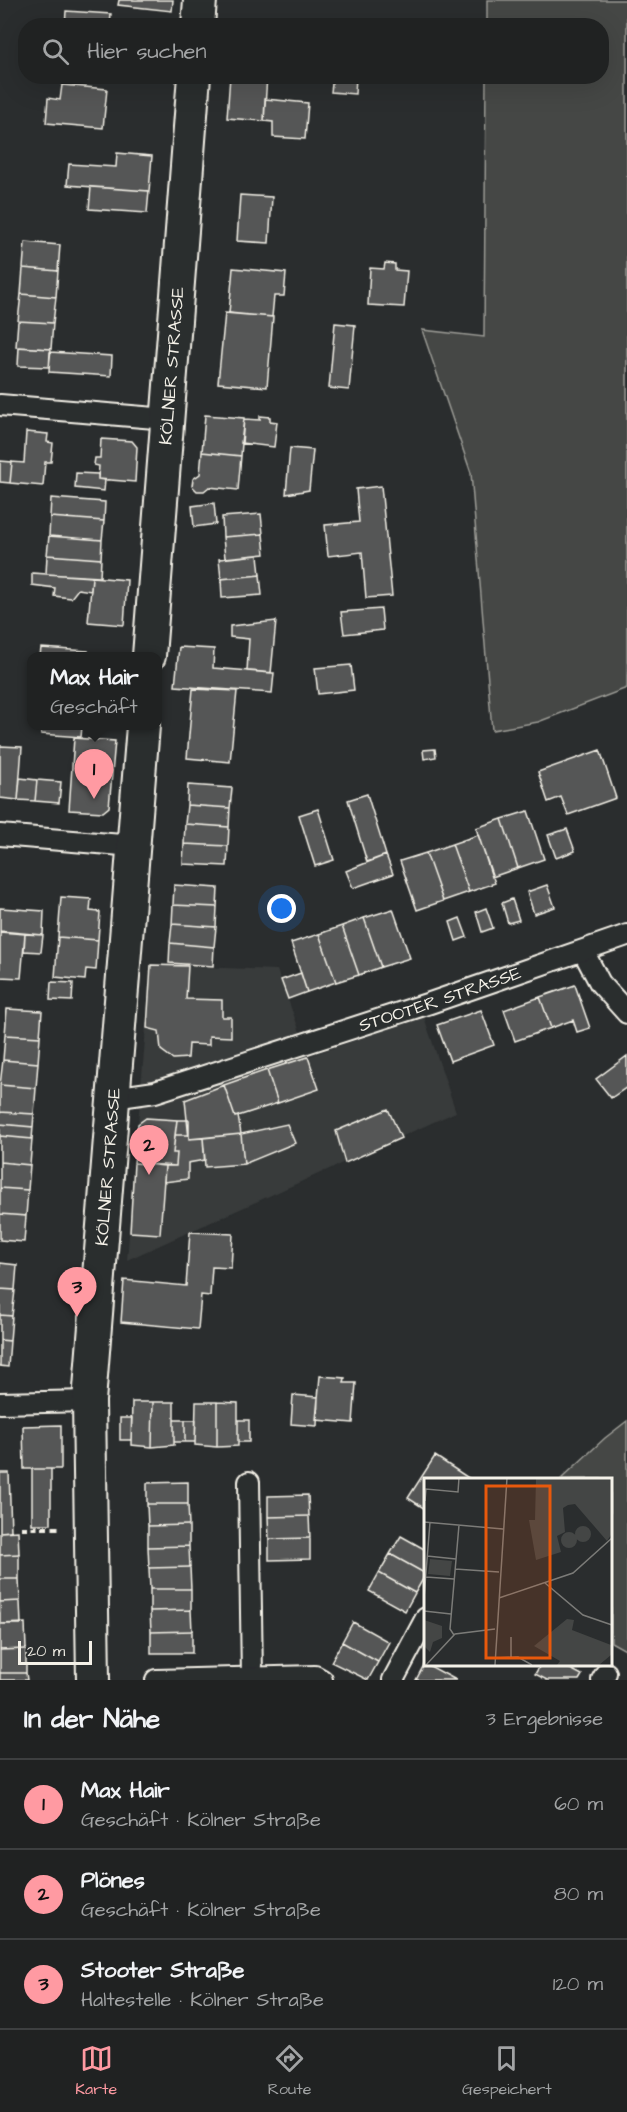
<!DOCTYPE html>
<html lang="de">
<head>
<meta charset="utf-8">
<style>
	:root { --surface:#202222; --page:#2d2f2f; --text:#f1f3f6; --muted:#a2a4a5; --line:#3d3f40; --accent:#ff9aa2 }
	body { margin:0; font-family:"Architects Daughter",sans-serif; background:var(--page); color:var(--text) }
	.scale { position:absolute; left:18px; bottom:15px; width:74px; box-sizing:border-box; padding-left:6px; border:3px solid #f4f1e8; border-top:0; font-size:16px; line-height:21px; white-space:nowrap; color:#f4f1e8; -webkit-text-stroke:4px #2a2d2e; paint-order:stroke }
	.you { position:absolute; left:282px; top:909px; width:21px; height:21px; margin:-15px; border:4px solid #fff; border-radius:50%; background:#1a73e8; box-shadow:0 0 0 9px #1a73e833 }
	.badge { display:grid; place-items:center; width:39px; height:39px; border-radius:50%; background:var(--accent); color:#111; font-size:20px; font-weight:700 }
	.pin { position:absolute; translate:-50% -50px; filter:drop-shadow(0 2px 3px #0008) }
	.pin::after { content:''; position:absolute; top:32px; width:21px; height:18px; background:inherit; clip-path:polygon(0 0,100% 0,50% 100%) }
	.popup { position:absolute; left:27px; top:652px; width:135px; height:78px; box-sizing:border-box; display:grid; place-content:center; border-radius:12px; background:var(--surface); filter:drop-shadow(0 2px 4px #0005); font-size:20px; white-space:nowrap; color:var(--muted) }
	.popup b { font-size:22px; color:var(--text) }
	.popup::after { content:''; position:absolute; left:50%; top:100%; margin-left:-12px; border:12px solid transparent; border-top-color:var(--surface) }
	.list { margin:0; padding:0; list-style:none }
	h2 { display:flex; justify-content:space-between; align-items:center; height:78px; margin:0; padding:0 24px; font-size:26px }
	h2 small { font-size:20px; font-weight:400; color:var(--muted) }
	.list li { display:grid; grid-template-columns:39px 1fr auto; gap:18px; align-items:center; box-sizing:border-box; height:90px; padding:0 24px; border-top:2px solid var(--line) }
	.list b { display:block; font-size:22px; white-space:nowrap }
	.list p { margin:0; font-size:20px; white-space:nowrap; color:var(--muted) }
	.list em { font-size:20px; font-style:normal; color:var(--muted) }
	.icon { flex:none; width:33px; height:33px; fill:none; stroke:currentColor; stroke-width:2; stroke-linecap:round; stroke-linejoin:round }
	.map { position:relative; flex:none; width:627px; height:1680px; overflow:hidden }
	.search { position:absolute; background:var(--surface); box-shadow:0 6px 24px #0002; left:18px; right:18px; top:18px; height:66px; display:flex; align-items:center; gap:15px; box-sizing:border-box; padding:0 21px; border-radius:24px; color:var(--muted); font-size:22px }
	.sheet { height:348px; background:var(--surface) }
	nav { display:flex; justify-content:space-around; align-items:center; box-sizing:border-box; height:84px; border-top:2px solid var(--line); background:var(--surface); font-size:16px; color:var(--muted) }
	nav a { display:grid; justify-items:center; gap:3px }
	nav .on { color:var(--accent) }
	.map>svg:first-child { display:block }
	.built { fill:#373a3a }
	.green { fill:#444645; stroke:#9c9c96; stroke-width:1.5 }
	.building { fill:#555756; stroke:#f4f1e8; stroke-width:1.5 }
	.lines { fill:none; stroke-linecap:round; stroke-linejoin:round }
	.street-casing { stroke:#f4f1e8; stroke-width:24 }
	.primary-casing { stroke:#f4f1e8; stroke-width:36 }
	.path { stroke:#f4f1e8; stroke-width:4; stroke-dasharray:6 4.5; stroke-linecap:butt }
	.street { stroke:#2a2d2e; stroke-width:20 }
	.primary { stroke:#2a2d2e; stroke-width:32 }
	.labels { text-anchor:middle; stroke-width:4.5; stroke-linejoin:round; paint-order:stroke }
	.street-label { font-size:18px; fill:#f4f1e8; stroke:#2a2d2e }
	.inset-road { fill:none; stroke:#7b7b78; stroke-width:1.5 }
	.view { fill:#e8590c; fill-opacity:0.15; stroke:#e8590c; stroke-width:3 }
	.inset-edge { fill:none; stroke:#f4f1e8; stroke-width:3 }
</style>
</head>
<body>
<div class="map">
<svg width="627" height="1680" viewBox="0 0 627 1680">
	<rect width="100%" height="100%" fill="#2a2d2e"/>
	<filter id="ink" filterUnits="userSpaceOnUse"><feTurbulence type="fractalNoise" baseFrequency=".0167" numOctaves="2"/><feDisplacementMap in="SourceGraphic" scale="12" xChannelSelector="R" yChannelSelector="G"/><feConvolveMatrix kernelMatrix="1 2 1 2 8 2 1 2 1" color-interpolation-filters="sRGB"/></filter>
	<g filter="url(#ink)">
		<path class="built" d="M151,965L277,970L309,1056L424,1017L456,1112L127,1260Z"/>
		<path class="green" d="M487,0H627V688L538,722L492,730L471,473L422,330L484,337L486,77L602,76V26L487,25Z
			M627,1421V1651L611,1642L610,1479H561L605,1438Z"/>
		<path class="building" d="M119,0H173L172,11L118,5Z
			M66,11L111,14L110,26H65Z
			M230,76H267L264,121L227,118Z
			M333,76H356L355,94L331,92Z
			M62,85L107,89L103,128L46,123L48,98L60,100Z
			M265,99L308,103L305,139L273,137V122L264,121Z
			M117,153L152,156L149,191L67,185L69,164L116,167Z
			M91,187L149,191L147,213L89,209Z
			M240,195L272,197L269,243L237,241Z
			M25,242L60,245L58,271L23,268Z
			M385,263L395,264V270L407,271L404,307L368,305L370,268L384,269Z
			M23,268L58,271L56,297L21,294Z
			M233,268L286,273L284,296H274L272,317L229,313Z
			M21,294L56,297L53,323L18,321Z
			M225,313L273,317L267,387L218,383Z
			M18,321L53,323L51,349L16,347Z
			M335,323L355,325L349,390L329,388Z
			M19,347L51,349L49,367L18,366Z
			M50,352L112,356L111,376L49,372Z
			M205,415L244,418L241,456L202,452Z
			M260,416L270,417V421L277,422L274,447L241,443L244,419L260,420Z
			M26,432L48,434L47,442L53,443L51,462H45L43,486L10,483L12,462L24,463Z
			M101,439L132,441L137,447L135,482L98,479L99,466L94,465L95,458H100Z
			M290,448L313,450L309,490L286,494Z
			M202,452L241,456L238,490L209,487L204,491H197L192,486L193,479L200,474Z
			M0,461L12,462L10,483L0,482Z
			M76,473L98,474V479L105,480L104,491L75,488Z
			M381,486L392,596L366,598L362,552L328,556L325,525L359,522L356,489Z
			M51,498L105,502L104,521L50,517Z
			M214,503L216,524L194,527L192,506Z
			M261,514L263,534L223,537L222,517Z
			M50,517L104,521L102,540L49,536Z
			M263,534L265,554L225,558L223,537Z
			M49,536L102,540L101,559L47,555Z
			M47,555L101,559L100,577L46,574Z
			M258,555L260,575L221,579L219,559Z
			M32,573L92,577L91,591L78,589L71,598L54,596L55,588L32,585Z
			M260,575L262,595L222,598L221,579Z
			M92,577L127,580L124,625L88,622Z
			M381,609L383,630L344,634L341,612Z
			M276,621L271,673L247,671L249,639L230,637V626Z
			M179,647L214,649L213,668L274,673L272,693L175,686Z
			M41,648L88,651V656H40Z
			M351,665L354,690L318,694L315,668Z
			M193,689L237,691L230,762L187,758Z
			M41,726H82L81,737L41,734Z
			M74,738L115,741L109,807L103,812L69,810Z
			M0,746L22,747L18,800L0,798Z
			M435,749L436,757L424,759L423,750Z
			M600,750L616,798L568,815L561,797L548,802L538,772Z
			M20,778L37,780L35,801L18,800Z
			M37,780L61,782L59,803L35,801Z
			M188,785L232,788L230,808L187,805Z
			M367,794L386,855L367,862L348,800Z
			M187,805L230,808L229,827L185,824Z
			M318,809L334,860L315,866L299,815Z
			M528,811L544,859L518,868L502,819Z
			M502,819L518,868L492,877L476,828Z
			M185,824L229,827L228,846L184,844Z
			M567,829L575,851L556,858L548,835Z
			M478,835L495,883L469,892L452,844Z
			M184,844L228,846L227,866L183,864Z
			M452,844L469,892L443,901L426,853Z
			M426,853L443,901L417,910L400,861Z
			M386,855L393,874L353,888L346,871Z
			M174,885L218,888L217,907L173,905Z
			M547,885L555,907L534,914L527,892Z
			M61,897L91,899L90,911L100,912L98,940L58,937Z
			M512,899L519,920L508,923L502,903Z
			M173,905L217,907L216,927L172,924Z
			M0,908L44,911L43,935L0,931Z
			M486,908L493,928L482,932L476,912Z
			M393,909L410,958L381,967L364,918Z
			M364,918L381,967L359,975L342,926Z
			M460,918L467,937L456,941L450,922Z
			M172,924L216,927L214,947L170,943Z
			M342,926L359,975L336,982L319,934Z
			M0,932L25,934L21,978L0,977Z
			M25,934L43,935L41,952L24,951Z
			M319,934L336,982L307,992L291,943Z
			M58,937L98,940L96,970L86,969L85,980L55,977Z
			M170,943L214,947L213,966L169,963Z
			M151,965L188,966L186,999L222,1000V1017H231V1037L209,1036V1045L189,1044L188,1058L173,1059L161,1050L159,1031L147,1028Z
			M301,973L307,992L288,999L281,980Z
			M51,982L73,983L72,1001L50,1000Z
			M575,985L590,1028L577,1032L573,1020L551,1028L540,997Z
			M540,997L551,1028L515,1041L504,1010Z
			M7,1009L42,1011L40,1037L5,1035Z
			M481,1010L494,1045L450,1061L437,1025Z
			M5,1035L40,1037L38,1063L3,1060Z
			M627,1056V1087L611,1098L596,1079Z
			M308,1057L319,1089L278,1103L267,1070Z
			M3,1060L38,1063L36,1088L0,1085Z
			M267,1070L278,1103L235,1117L224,1085Z
			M0,1085L36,1088L34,1114L0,1112Z
			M224,1085L235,1117L238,1116L241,1134L189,1139L185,1100Z
			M388,1109L401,1138L345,1163L336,1131Z
			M0,1112L34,1114L33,1127L0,1124Z
			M146,1118L177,1120L173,1153H177L176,1166L134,1163L138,1124Z
			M177,1120H189V1135H175Z
			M0,1124L33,1127L32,1139L0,1136Z
			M287,1124L295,1143L244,1164L241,1134Z
			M241,1134L244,1164L205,1167L203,1138Z
			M175,1135H189V1139L203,1138L205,1160L188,1163V1179L164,1182L165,1166H176L177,1153H173Z
			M0,1136L32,1139L30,1165L0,1162Z
			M0,1162L30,1165L28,1190L0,1188Z
			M134,1163L165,1166L160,1234L130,1232Z
			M0,1188L28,1190L26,1216L0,1214Z
			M0,1214L26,1216L24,1242L0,1240Z
			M190,1232L233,1234L231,1268L212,1267L210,1296L201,1295L198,1329L121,1322L124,1280L186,1286Z
			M0,1263L17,1265L15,1290L0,1289Z
			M0,1289L15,1290L12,1316L0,1315Z
			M0,1315L12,1316L10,1341L0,1340Z
			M0,1340L10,1341L8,1367L0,1366Z
			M320,1376L345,1378L344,1383H356L353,1423L316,1420Z
			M293,1395L318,1397L317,1426L291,1424Z
			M132,1402H153L152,1447L131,1445Z
			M153,1402H174V1445L152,1447Z
			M196,1402H217V1447L195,1445Z
			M217,1402L238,1403V1446L217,1447Z
			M120,1418H132L131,1440H120Z
			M174,1420H185V1442H174Z
			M185,1420H196L195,1442H185Z
			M238,1420H249V1442H238Z
			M61,1425V1469H24L23,1426Z
			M435,1456L470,1479H426L425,1509L408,1498Z
			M32,1469H51V1524H32Z
			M0,1473H9L11,1531L0,1532Z
			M188,1482V1504H147V1483Z
			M308,1495L309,1516L268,1517V1496Z
			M147,1504H188L189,1525L148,1526Z
			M309,1516L310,1538L269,1539L268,1517Z
			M189,1525V1546L148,1547V1526Z
			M18,1531L19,1554L0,1555V1532Z
			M401,1536L426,1550V1574L390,1554Z
			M310,1538V1559L269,1560V1539Z
			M189,1546L190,1567L149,1568L148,1547Z
			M19,1554V1579H0V1555Z
			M390,1554L426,1574L415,1593L379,1573Z
			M190,1567L191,1589H150L149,1568Z
			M379,1573L415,1593L405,1611L369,1591Z
			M0,1579H19L20,1601L0,1602Z
			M150,1589H191V1610L150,1611Z
			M20,1601L21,1624H0V1602Z
			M191,1610L192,1631L151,1632L150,1611Z
			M353,1622L389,1642L378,1662L342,1642Z
			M25,1623L26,1649L0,1650V1624Z
			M192,1631V1653H151V1632Z
			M342,1642L378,1662L368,1680L331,1662Z
			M26,1649V1673H0V1650Z
			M425,1663L426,1664L456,1680H416Z
			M541,1664H561L582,1675L579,1680H547L535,1674Z
			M0,1673H26L27,1680H0Z"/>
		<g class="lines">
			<g class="street-casing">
				<g id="street">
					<path d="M0,405L167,419"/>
					<path d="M0,835L134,846"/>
					<path d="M583,951L600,983L627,1013"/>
					<path id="s1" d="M113,1098L155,1092L430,1003L627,935"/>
					<path d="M0,1403L89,1401"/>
					<path d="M249,1482L252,1677"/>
					<path d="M156,1680L315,1676L322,1680"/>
					<path d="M393,1680L426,1618"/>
					<path d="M602,1680L606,1673"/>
				</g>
			</g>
			<g class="primary-casing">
				<g id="primary">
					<path d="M198,26L200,0"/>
					<path id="s2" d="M149,656L194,76"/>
					<path id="s3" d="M93,1680L89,1401L143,726"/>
				</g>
			</g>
			<path class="path" d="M21,1528H63"/>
			<use href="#street" class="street"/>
			<use href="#primary" class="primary"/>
		</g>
	</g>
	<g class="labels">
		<g class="street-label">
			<text dy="6" stroke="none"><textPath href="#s2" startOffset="291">KÖLNER STRASSE</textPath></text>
			<text dy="6" stroke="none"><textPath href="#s1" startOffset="342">STOOTER STRASSE</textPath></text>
			<text dy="6" stroke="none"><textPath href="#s3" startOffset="514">KÖLNER STRASSE</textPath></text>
		</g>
	</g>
	<g transform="translate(424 1478)">
		<rect width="188" height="188" fill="#2a2d2e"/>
		<path d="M112,0H187V57L183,63L151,26L144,27L139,30L141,54L133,58L137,74L112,82L105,42H111ZM151 56a8 8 0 1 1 16 0a8 8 0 1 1-16 0ZM137 62a8 8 0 1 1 16 0a8 8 0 1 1-16 0ZM6,81L28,83L26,98L4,96ZM143,141L150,142L148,152L187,167V177L175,187H133L136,183L110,168ZM0,142L18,148V160L9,164L6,174L0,168Z" fill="#444645"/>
		<path class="inset-road" d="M1,23L2,11L34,14L35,0M0,44L79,51M3,78L32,81M31,91L75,94M2,99L30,101M121,105L159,137L188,147M0,120L6,44M75,120L149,95L188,60M0,133L27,136M30,157L26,151L35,47M87,159V180M71,180L94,179L108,187M2,187L31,156L71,151M71,187L83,0"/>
		<path class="view" d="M62,8H126V180H62Z"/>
		<rect width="188" height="188" class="inset-edge"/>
	</g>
</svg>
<div class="scale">20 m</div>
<div class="you"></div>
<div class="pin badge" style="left:94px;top:799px">1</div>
<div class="popup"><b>Max Hair</b>Geschäft</div>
<div class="pin badge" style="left:149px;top:1175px">2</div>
<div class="pin badge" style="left:77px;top:1317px">3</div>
<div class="search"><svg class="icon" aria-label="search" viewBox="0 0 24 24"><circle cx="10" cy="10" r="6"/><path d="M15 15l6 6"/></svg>Hier suchen</div>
</div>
<section class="sheet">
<h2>In der Nähe<small>3 Ergebnisse</small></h2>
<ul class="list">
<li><span class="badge">1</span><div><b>Max Hair</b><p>Geschäft · Kölner Straße</p></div><em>60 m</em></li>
<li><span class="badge">2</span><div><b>Plönes</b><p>Geschäft · Kölner Straße</p></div><em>80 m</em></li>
<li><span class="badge">3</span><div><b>Stooter Straße</b><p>Haltestelle · Kölner Straße</p></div><em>120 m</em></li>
</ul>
</section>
<nav>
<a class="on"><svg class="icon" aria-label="map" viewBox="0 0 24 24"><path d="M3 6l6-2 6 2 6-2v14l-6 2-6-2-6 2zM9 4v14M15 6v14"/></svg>Karte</a>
<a><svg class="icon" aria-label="directions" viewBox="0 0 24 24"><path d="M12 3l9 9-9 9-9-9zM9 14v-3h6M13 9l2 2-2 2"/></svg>Route</a>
<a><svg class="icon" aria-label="saved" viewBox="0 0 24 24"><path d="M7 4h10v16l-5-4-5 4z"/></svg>Gespeichert</a>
</nav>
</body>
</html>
